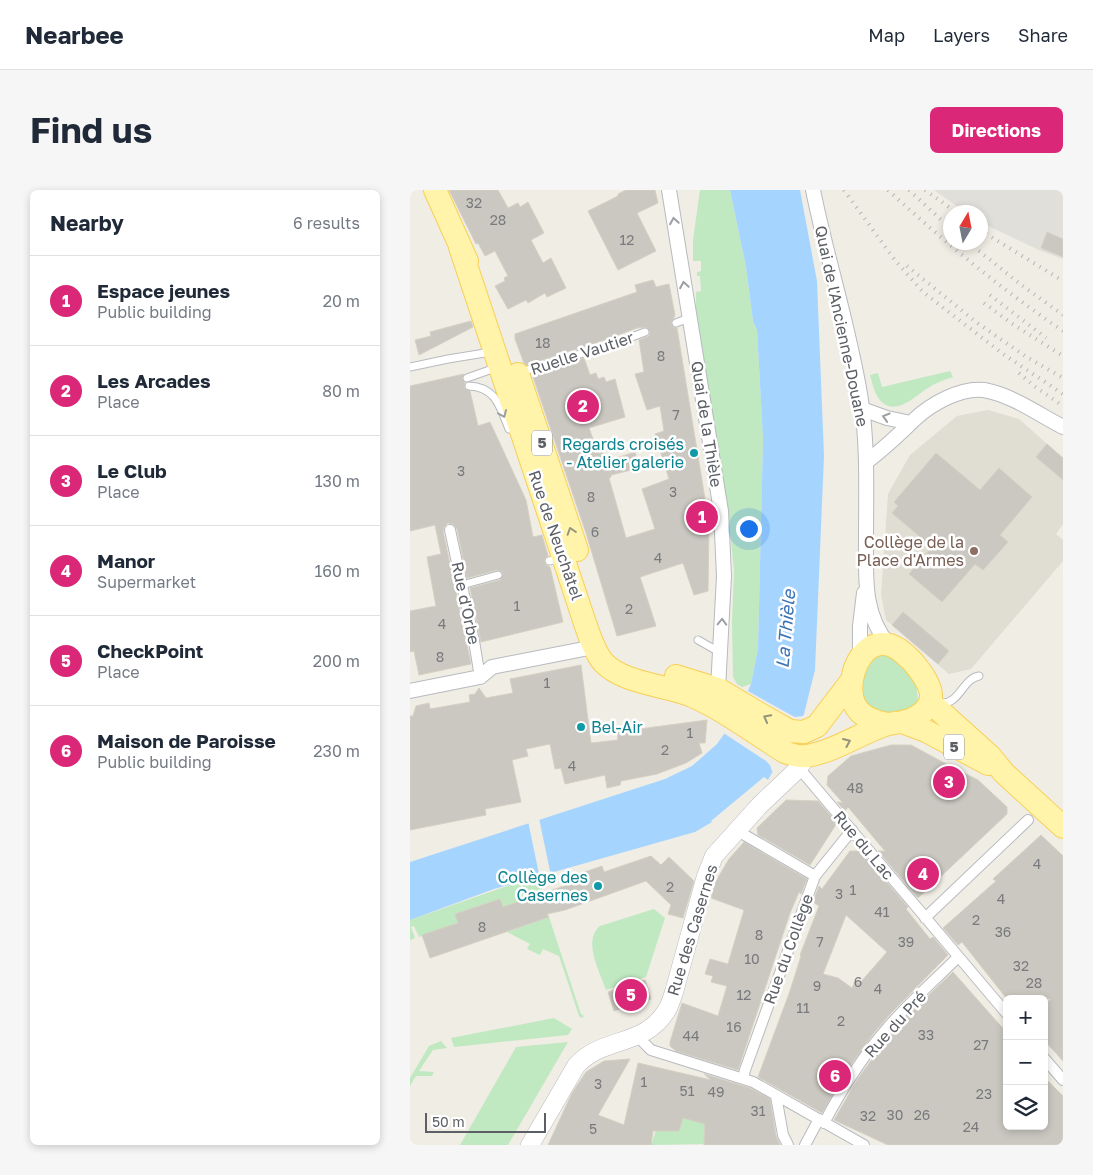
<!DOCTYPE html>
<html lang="en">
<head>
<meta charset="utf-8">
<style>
	:root { --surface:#fff; --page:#f6f6f7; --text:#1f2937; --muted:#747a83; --line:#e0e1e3; --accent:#db2777 }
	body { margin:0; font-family:"Golos Text",sans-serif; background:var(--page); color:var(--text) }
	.controls { position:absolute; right:15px; bottom:15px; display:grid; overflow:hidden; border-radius:8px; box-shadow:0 2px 8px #0003 }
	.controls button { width:45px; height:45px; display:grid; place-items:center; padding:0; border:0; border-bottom:1px solid var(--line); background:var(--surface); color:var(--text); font:25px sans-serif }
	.compass { position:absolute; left:533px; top:15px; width:45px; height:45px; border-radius:50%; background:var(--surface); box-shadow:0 2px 8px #0003; rotate:10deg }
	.scale { position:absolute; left:15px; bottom:12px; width:121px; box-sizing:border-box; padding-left:5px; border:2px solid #5c6066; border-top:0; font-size:14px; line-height:18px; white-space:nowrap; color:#5c6066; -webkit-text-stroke:4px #fff; paint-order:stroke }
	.you { position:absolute; left:338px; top:338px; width:18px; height:18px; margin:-12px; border:4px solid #fff; border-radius:50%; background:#1a73e8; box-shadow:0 0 0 8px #1a73e833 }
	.badge { display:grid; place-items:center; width:32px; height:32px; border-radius:50%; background:var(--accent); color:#fff; font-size:16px; font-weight:700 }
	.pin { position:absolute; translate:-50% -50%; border:2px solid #fff; box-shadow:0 1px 5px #0006 }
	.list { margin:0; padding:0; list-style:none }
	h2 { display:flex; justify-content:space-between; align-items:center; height:65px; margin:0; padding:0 20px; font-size:21px }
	h2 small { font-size:16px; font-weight:400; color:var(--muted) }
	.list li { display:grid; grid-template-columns:32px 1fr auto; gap:15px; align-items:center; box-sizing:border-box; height:90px; padding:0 20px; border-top:1px solid var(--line) }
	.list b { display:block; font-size:19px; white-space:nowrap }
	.list p { margin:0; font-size:16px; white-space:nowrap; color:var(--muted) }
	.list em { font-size:16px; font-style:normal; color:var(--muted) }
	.icon { flex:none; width:28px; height:28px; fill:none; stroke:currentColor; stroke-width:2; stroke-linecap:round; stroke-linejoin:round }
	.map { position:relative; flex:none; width:653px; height:955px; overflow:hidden; border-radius:8px }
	header { display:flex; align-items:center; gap:30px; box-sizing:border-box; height:70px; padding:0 25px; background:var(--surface); border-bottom:1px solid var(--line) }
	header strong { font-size:24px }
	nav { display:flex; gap:28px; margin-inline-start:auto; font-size:18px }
	.intro { display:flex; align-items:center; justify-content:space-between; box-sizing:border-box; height:120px; padding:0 30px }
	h1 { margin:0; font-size:35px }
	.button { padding:12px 22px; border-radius:8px; background:var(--accent); color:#fff; font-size:18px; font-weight:700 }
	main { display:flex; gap:30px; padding:0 30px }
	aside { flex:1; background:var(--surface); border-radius:8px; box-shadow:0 2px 8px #0003 }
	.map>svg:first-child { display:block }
	.industrial { fill:#e0dfd9 }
	.education { fill:#e0ddd3 }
	.green { fill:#c0e8c1 }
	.water { fill:#a5d5ff }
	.pier { fill:#f0ede5 }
	.building { fill:#cbc8c2; stroke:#d5d0c2; fill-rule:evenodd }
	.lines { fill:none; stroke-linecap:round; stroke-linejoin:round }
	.service-casing { stroke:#b7babf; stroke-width:9 }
	.pedestrian-casing { stroke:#b7babf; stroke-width:12 }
	.minor-casing { stroke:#b7babf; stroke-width:16 }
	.tertiary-casing { stroke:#b7babf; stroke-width:19 }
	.primary-casing { stroke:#f8cf55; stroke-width:24 }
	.service { stroke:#fff; stroke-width:7 }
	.pedestrian { stroke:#fff; stroke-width:10 }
	.minor { stroke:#fff; stroke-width:14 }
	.tertiary { stroke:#fff; stroke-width:18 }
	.primary { stroke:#fff4aa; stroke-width:22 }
	.rail { stroke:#b4b4b6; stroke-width:4; stroke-dasharray:1 6; stroke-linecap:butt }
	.oneway { stroke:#9da0a3 }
	.oneway2 { stroke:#95947e }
	.culture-dot { fill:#0f9aa8; stroke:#fff; stroke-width:2 }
	.education-dot { fill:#8d6e63; stroke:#fff; stroke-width:2 }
	.labels { text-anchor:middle; stroke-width:5; stroke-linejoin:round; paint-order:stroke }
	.number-label { font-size:14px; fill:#787a7d }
	.shield { fill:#fff; stroke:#8d9094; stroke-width:1 }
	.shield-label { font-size:15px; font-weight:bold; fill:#5c6066 }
	.street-label { font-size:16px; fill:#5c6066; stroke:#fff }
	.culture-label { font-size:16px; fill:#0d838f; stroke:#fff; text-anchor:end }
	.education-label { font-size:16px; fill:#785e54; stroke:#fff; text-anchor:end }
	.water-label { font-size:18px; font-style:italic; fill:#3c74b7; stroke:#fff }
</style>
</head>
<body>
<header>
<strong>Nearbee</strong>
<nav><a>Map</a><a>Layers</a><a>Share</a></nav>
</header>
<div class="intro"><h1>Find us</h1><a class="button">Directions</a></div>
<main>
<aside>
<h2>Nearby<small>6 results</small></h2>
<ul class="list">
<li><span class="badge">1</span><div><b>Espace jeunes</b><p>Public building</p></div><em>20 m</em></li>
<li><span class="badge">2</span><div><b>Les Arcades</b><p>Place</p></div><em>80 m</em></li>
<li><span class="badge">3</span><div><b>Le Club</b><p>Place</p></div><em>130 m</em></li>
<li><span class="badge">4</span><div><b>Manor</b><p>Supermarket</p></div><em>160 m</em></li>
<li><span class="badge">5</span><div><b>CheckPoint</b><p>Place</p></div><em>200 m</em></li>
<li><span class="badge">6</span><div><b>Maison de Paroisse</b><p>Public building</p></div><em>230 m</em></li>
</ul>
</aside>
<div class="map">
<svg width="653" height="955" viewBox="0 0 653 955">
	<rect width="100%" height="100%" fill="#f0ede5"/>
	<path class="industrial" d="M524,0H653V69L631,61L574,34L571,32L570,22H555Z"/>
	<path class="education" d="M578,220L609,229L653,268V334L646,344L653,350V371L561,479L539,484L476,430L471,405L478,304L500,265L547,226Z"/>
	<path class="green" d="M290,0H320L336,77L343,131L347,140L353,249L348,459L341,494L332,497L327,494L323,487L322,433L324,381L319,331L286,119V102L291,101L290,86H287V82L291,81V71H283V50Z
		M540,181L543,187C534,190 525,193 518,198C506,205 488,225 473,213C465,207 463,195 460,185L468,183L472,197Z
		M473,463L485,466L506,493L508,509L504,516L496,523L472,524L454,514C453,508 451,499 452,493C454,483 463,467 473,463Z
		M129,685L133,703L93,717L90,709L46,724L48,733L9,747L4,736L1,737L5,748L0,750V730Z
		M244,719L255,728L236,787L196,800C190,782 172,751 190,736Z
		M139,727L171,824L174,826L172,828L169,826L149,766L133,759L130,765L117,759L120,754L97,742Z
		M144,828L162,839L158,845L44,857L41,848Z
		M31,851L37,858L23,860L9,881L24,882L22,886H6L0,896V888L19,856Z
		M158,852L98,955H50L106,857Z
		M295,925L296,954L241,955L251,926Z"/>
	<path class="water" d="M320,0H390L407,91L414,266L405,480L394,524L358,590L354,587L301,631L302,632L285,642L84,699L0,730V672L255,589L282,576L307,554L328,524L341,494L348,459L353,249L347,140L343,131L336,77Z"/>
	<path class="pier" d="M336,500L381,525L385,527L393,526L394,529L365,582L362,581L360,575L356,571L312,542L326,523Z
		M129,628L141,686L130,689L118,631Z"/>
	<path class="building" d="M39,0H88L98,18L108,13L110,17L118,12L134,43L121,50L133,73L141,68L156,98L137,107L135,103L118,113L116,110L98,119L85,96L95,91L94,88L98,86L85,61L75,66L68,53L66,54Z
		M216,0H245L248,13L227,23L246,61L208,80L178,21L208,6V4Z
		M637,42L653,49V67L631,58Z
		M243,90L246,97L259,94L265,125L261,134L263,137L267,138L299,333L298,401L284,405L273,373L230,387L246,436L207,446L176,343L122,184L174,168L180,185L186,183L188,189L194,187L196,192L205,189L215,227L179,238L188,263L193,261L197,271L225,262L229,278L201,285V287L199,288L216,348L245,339L232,299L259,289L245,244L254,241L250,216L237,220L225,184L234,182L229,150L239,146L240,141L236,137L227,138L195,150L117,175L114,173L105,149V144L227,102L225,95Z
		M61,131L63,137L9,165L5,150L21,146L20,142Z
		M54,184L52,188L55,193L54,198L60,201L68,236L80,232L116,310L123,347L132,345L138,366L135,368L134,372L136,375L140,377L153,432L71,452L60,398L90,390L93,384L91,381L87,380L57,388L47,339L43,334L38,333L34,337L33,341L61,474L9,485L4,461L0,462V421L26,416L17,367L31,364L25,335L0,341V196Z
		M637,254L653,268V290L626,267Z
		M526,263L570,300L589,278L622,307L590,345L598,352L573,380L565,374L532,412L499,384L522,357L482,323L488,316L484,312Z
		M493,422L539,461L528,474L482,435Z
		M171,475L181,553L208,550L207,542L297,530L295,553H289L292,563L276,573L247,584L211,591L210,595L197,598L195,585L155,594L151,578L145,579L140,554L116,559L118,566L102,570L111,612L75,619L76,625L0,640V526H3L6,516L19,513L20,519L60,512L59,505L65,504L69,498L76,508L103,503L100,489Z
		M481,555H501L540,576L568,590L597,617V624L508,708L468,661H475L438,617L435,621L427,612L433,613L417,595L418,586L441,566Z
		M376,610L408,611L427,633L400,675L348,645L347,638Z
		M631,645L653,666V871L634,850V814L641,809H597L552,752L548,755L533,738L586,691L583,689Z
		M334,652L397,689L391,704L389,702L380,723L328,880L266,861L260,856V852L272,813L308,826L317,796L301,792L303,786L295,784L300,769L318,774L334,720L301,708L306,691L319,669Z
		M440,661H450L498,717L496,719L520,749L523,747L538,765L481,823L463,844L437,880L412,923L348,887L380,801L391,766L390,765L409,716L403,712L409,696L412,699ZM436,725L477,762L450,793L445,791L442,798L428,788L413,784Z
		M241,666L251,675L259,667L284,691L273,728L258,724L261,715L236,691L155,720L137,724L139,727L20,768L12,745L48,733L45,724L90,709L93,717L174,689L172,683L192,676L194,682Z
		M543,782L597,843V936H634V887L653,906V955H478L424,930L449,887L474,853L499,824Z
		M235,790L241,809L204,821L198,802Z
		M220,869L188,925L214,935L228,873L301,890L294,884L340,898L360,909L366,946L370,955H294L295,934L273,928L269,941H243L241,955H138L162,903L176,882L194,871Z"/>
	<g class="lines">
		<g class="service-casing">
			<path id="service" d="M266,133L279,128
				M0,177L38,169L81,162
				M111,182L203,154L235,142
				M57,188L88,177
				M59,196C86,197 90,217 99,239
				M139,371L151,368
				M52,395L88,385
				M288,450L311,463
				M530,513C550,515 552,489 569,486"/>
		</g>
		<g class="pedestrian-casing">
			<path id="pedestrian" d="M40,340L64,451L70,487
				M389,578L597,824
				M326,640L405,686
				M515,728L618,630
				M228,847L241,860L343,892L454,955
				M634,868L653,890
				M333,888L335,880L405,686L442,640
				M366,906L373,945L378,955
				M414,933C432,899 452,867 478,837C499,813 525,790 548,767
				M395,955L409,929"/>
		</g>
		<g class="minor-casing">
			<path id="minor" d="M259,0L311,321L314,386L308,499
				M403,0C417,70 440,139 451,210C458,256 456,303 456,350C456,388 453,423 478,454
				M452,219L477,228L501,233
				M456,272C474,259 489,244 505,229C521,214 551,197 574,200C602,205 628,224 653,237
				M450,467V436L454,403
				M0,501L70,487L82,477L184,457"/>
		</g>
		<g class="tertiary-casing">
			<path id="tertiary" d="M120,955L166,876C192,846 234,858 257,820C260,815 262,808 264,802L296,686L304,666L349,616L389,578L396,566"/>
		</g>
		<g class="primary-casing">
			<path id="primary" d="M25,0L57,71
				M50,57L166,406C172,423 182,461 194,473C213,493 254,495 280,505C313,519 344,543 375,562C382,565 390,567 397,566C425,561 449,544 475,535C484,532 495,533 504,528C510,525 518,519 520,512C525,499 511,482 503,472C494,463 484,453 471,454C445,456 432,503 449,521C456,529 467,532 477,534
				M108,184L167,360
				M266,486L308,499L350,524L380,541L394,542L407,536L442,490
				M520,512L581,567L594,583L653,637
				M492,532L516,541L578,574"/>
		</g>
		<use href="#service" class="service"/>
		<use href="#pedestrian" class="pedestrian"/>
		<use href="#minor" class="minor"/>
		<use href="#tertiary" class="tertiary"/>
		<use href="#primary" class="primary"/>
		<path class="rail" d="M434,0L484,69L513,102L593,164L653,204
			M478,0C533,51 591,99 653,141
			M499,0L540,38
			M515,0L546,22
			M570,40L653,91
			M558,52L610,94L653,125
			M497,76L566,132L615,166L653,188
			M580,105L636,148
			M574,113L601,133L653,166
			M609,183L624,196L653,216"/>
	</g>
	<defs><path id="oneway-chevron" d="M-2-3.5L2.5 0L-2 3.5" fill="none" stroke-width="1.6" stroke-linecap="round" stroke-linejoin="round" transform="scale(1.25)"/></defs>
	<g class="oneway">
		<use href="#oneway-chevron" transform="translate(264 31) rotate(-99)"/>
		<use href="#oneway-chevron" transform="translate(274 95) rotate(-99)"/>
		<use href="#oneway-chevron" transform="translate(93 224) rotate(67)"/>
		<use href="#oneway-chevron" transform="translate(476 227) rotate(-163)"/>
		<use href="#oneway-chevron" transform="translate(312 432) rotate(-88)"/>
	</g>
	<g class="oneway2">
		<use href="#oneway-chevron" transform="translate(161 341) rotate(-108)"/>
		<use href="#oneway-chevron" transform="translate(357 528) rotate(-152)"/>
		<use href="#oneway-chevron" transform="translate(437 552) rotate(-23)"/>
	</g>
	<g class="culture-dot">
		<circle cx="284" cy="263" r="5"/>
		<circle cx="171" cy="537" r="5"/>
		<circle cx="188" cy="696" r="5"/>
	</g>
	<circle class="education-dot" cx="564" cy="361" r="5"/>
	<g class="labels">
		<g class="number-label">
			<text x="64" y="18">32</text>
			<text x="88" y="35">28</text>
			<text x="217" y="55">12</text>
			<text x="133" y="158">18</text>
			<text x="251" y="171">8</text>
			<text x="266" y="230">7</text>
			<text x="51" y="286">3</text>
			<text x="263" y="307">3</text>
			<text x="181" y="312">8</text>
			<text x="185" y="347">6</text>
			<text x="248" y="373">4</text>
			<text x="107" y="421">1</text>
			<text x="219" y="424">2</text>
			<text x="32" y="439">4</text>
			<text x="30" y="472">8</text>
			<text x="137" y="498">1</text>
			<text x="280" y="548">1</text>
			<text x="255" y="565">2</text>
			<text x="162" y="581">4</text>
			<text x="445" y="603">48</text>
			<text x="627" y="679">4</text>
			<text x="260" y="702">2</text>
			<text x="443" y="705">1</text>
			<text x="429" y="709">3</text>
			<text x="591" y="714">4</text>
			<text x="472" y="727">41</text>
			<text x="566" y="735">2</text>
			<text x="72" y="742">8</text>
			<text x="593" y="747">36</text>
			<text x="349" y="750">8</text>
			<text x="410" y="757">7</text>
			<text x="496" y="757">39</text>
			<text x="342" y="774">10</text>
			<text x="611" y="781">32</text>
			<text x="448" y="797">6</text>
			<text x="624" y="798">28</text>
			<text x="407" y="801">9</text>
			<text x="468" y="804">4</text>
			<text x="334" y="810">12</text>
			<text x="393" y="823">11</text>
			<text x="431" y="836">2</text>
			<text x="324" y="842">16</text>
			<text x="516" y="850">33</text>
			<text x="281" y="851">44</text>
			<text x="571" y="860">27</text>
			<text x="234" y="897">1</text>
			<text x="188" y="899">3</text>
			<text x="277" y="906">51</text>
			<text x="306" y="907">49</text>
			<text x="574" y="909">23</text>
			<text x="348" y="926">31</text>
			<text x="485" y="930">30</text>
			<text x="512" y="930">26</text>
			<text x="458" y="931">32</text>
			<text x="561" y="942">24</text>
			<text x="183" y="944">5</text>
		</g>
		<g class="shield">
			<rect x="122" y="240.5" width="20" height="25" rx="4"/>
			<rect x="534" y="544.5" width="20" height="25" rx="4"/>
		</g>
		<g class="shield-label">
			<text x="132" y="258">5</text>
			<text x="544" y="562">5</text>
		</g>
		<g class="street-label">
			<text transform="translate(432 136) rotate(78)" y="6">Quai de l'Ancienne-Douane</text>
			<text transform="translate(172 163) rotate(-18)" y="6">Ruelle Vautier</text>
			<text transform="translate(297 234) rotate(81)" y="6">Quai de la Thièle</text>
			<text transform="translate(146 345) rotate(71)" y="6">Rue de Neuchâtel</text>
			<text transform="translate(56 413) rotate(78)" y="6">Rue d'Orbe</text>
			<text transform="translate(454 655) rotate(50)" y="6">Rue du Lac</text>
			<text transform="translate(282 740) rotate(-73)" y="6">Rue des Casernes</text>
			<text transform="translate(378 759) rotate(-70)" y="6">Rue du Collège</text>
			<text transform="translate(485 834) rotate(-48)" y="6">Rue du Pré</text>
		</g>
		<g class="culture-label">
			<text x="274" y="260">Regards croisés<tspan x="274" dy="18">- Atelier galerie</tspan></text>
			<text x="181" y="543" text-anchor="start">Bel-Air</text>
			<text x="178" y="693">Collège des<tspan x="178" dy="18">Casernes</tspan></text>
		</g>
		<g class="education-label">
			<text x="554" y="358">Collège de la<tspan x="554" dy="18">Place d'Armes</tspan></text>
		</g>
		<g class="water-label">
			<text transform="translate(376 439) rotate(-85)" y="6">La Thièle</text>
		</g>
	</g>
</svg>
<div class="controls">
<button>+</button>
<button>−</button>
<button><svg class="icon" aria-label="layers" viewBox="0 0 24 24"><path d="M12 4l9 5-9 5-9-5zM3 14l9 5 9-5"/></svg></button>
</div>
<svg class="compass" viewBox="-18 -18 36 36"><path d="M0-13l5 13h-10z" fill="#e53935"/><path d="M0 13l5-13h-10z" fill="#747a83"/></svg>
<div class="scale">50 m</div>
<div class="you"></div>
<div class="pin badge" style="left:292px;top:327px">1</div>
<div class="pin badge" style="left:173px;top:216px">2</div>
<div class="pin badge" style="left:539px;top:592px">3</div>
<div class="pin badge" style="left:513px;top:684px">4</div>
<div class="pin badge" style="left:221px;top:805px">5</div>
<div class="pin badge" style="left:425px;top:886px">6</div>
</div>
</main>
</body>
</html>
